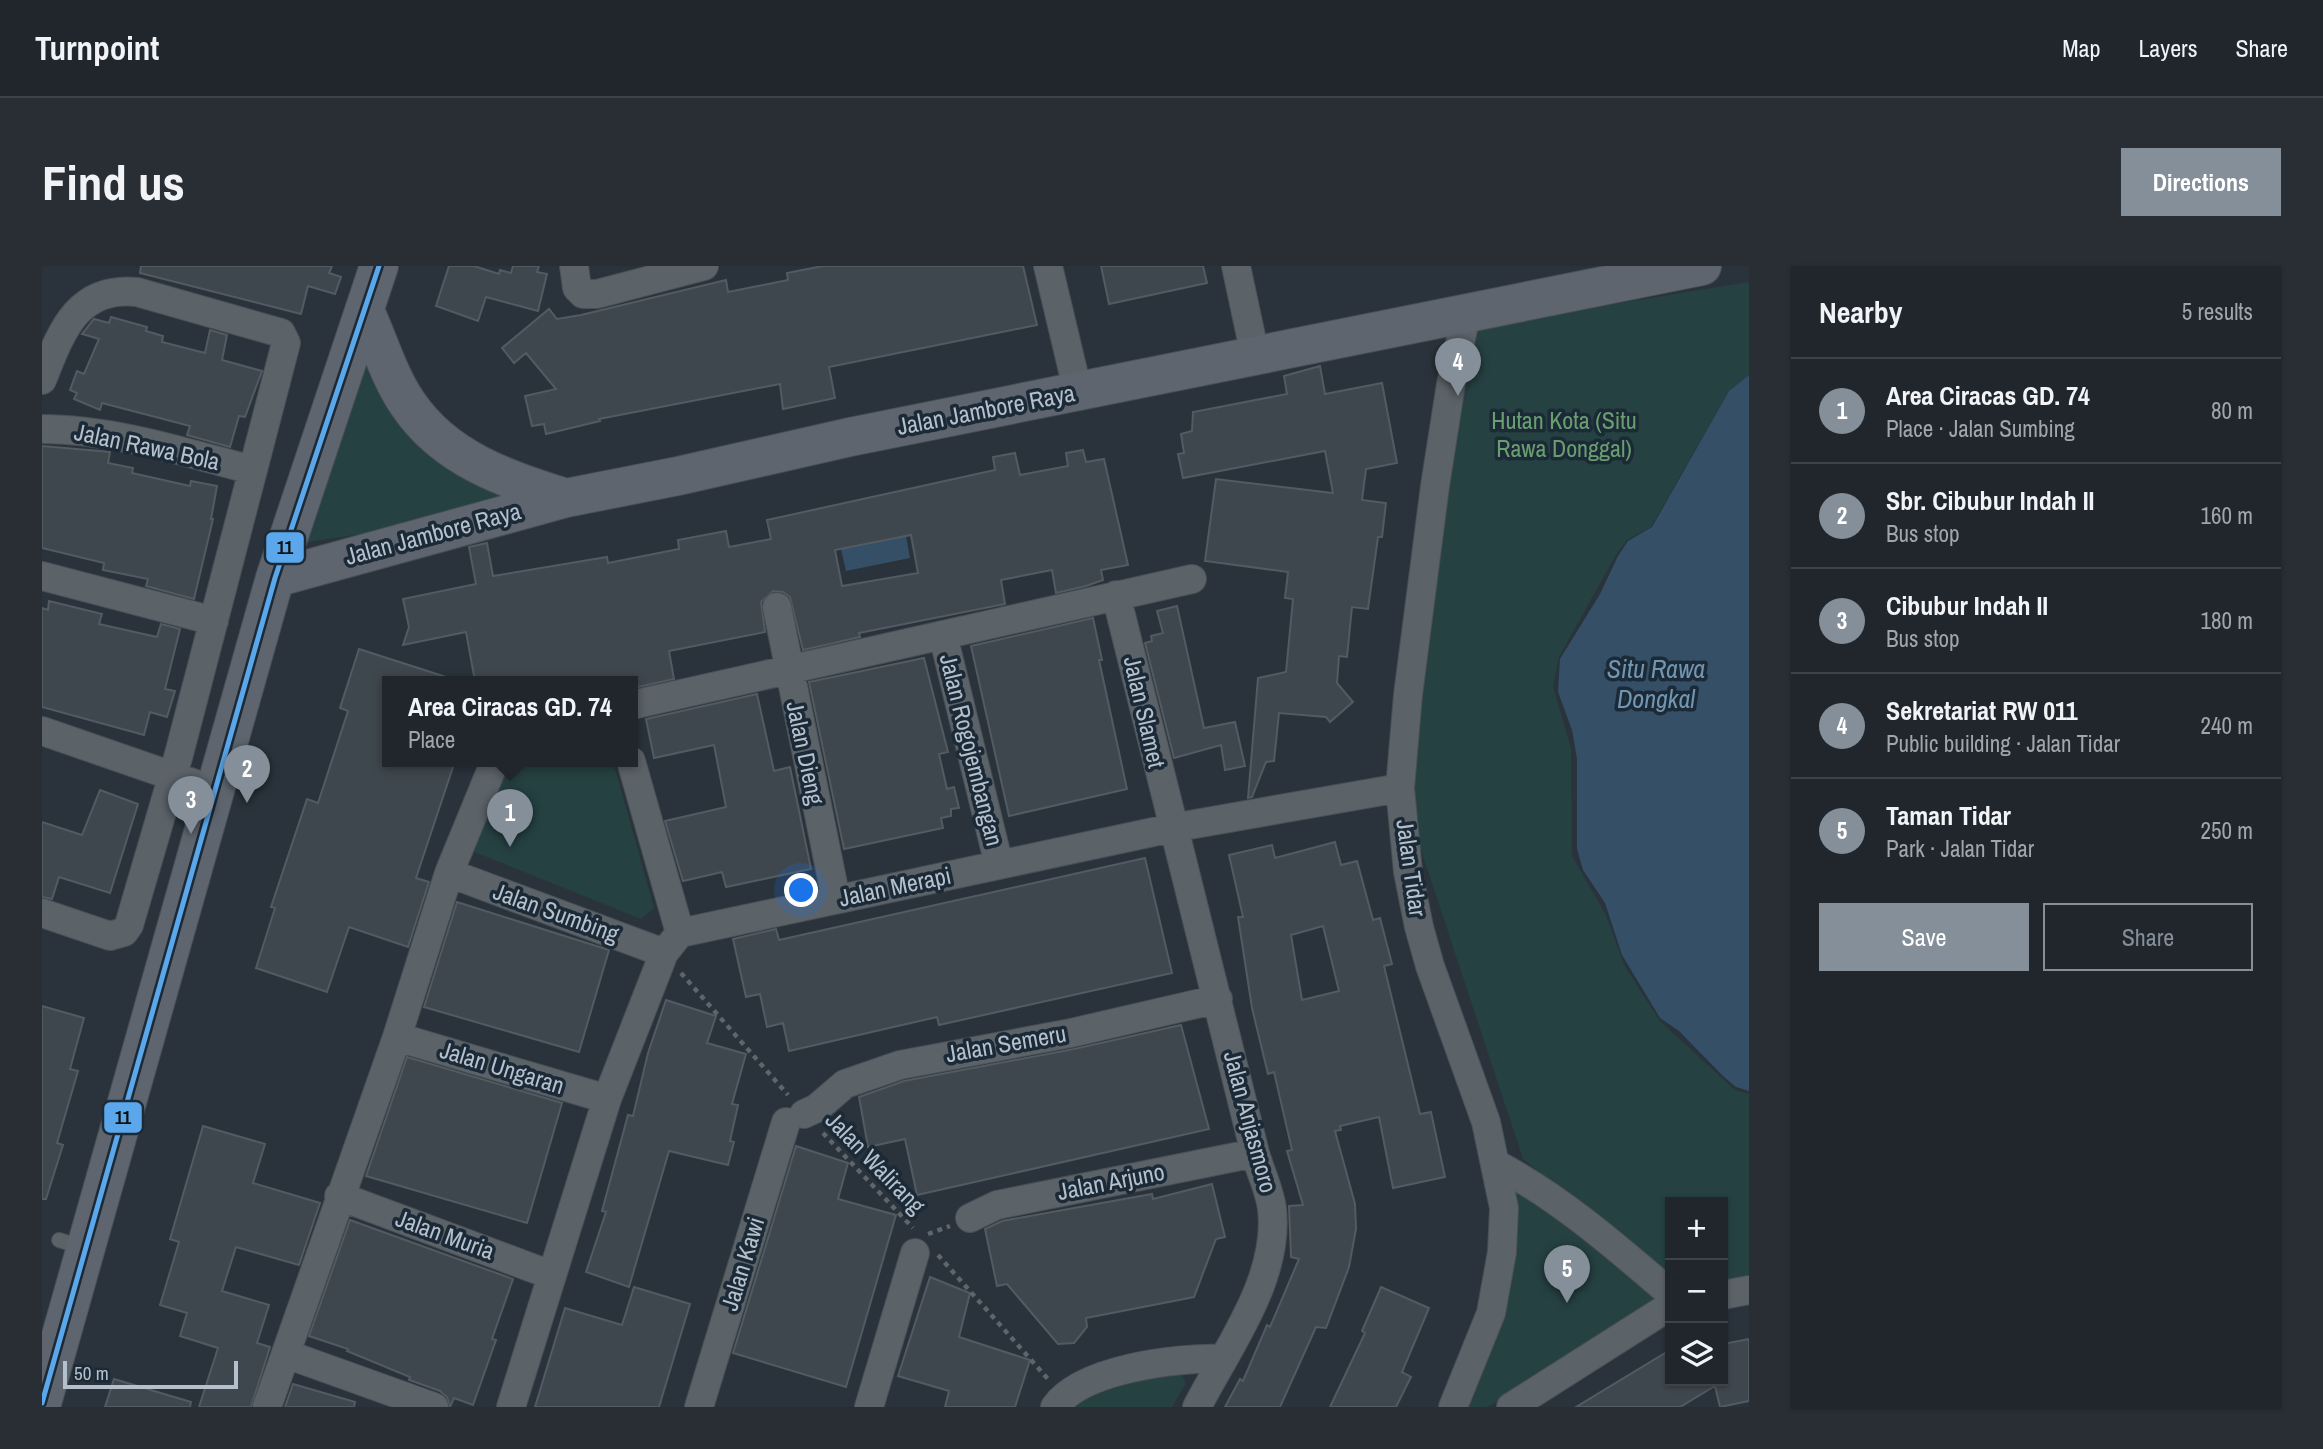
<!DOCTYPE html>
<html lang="en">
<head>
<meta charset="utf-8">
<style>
	:root { --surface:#20262c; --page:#282e34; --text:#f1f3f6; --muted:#a2a5a9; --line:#3d4348; --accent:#848f99 }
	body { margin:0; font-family:"Archivo Narrow",sans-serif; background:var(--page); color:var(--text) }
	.controls { position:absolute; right:21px; bottom:21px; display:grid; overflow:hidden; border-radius:0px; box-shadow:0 2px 5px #0004 }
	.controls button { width:63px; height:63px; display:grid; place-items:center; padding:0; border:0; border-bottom:2px solid var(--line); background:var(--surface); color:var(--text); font:35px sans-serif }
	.scale { position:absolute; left:21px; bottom:18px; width:175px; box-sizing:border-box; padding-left:7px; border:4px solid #b4c0cc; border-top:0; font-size:19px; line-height:24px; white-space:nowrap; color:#b4c0cc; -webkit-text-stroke:5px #1c2a37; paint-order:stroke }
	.you { position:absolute; left:760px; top:625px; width:24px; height:24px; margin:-18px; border:5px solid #fff; border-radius:50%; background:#1a73e8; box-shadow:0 0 0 10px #1a73e833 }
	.badge { display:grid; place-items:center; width:46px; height:46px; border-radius:50%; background:var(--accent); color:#fff; font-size:23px; font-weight:700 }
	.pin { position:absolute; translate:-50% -58px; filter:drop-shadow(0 2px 4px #0008) }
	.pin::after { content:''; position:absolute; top:37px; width:24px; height:21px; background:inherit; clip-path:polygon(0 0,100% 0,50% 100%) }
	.popup { position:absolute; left:340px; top:410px; width:256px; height:91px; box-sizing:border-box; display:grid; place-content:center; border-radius:0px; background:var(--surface); filter:drop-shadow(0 2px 5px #0005); font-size:23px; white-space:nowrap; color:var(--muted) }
	.popup b { font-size:26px; color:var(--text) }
	.popup::after { content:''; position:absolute; left:50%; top:100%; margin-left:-14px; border:14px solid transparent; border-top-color:var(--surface) }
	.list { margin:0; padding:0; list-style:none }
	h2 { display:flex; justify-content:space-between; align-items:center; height:91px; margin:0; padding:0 28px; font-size:30px }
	h2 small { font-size:23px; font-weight:400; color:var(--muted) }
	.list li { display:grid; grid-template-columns:46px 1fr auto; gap:21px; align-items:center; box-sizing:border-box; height:105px; padding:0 28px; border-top:2px solid var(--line) }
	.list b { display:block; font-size:26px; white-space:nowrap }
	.list p { margin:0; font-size:23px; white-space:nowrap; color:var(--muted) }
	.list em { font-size:23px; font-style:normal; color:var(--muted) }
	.actions { display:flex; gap:14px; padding:21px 28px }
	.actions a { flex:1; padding:16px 0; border:2px solid var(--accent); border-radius:0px; text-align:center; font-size:24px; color:var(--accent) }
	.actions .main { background:var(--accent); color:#fff }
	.icon { flex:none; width:38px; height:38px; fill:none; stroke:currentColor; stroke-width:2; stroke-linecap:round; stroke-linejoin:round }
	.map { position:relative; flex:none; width:1707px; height:1141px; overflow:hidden; border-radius:0px }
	header { display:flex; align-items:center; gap:42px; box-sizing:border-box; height:98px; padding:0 35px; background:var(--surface); border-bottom:2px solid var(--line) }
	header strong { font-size:33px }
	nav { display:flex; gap:38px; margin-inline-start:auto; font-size:24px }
	.intro { display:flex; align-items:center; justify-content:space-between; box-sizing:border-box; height:168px; padding:0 42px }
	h1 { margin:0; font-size:49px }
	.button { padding:18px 32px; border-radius:0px; background:var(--accent); color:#fff; font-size:24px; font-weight:700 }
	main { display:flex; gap:42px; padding:0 42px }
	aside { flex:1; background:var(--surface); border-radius:0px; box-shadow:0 2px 5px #0004 }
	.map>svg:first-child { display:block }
	.green { fill:#264142 }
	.water { fill:#344f66 }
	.building { fill:#3f474e; stroke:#525a62; stroke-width:2; fill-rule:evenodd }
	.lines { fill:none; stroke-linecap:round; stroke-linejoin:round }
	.lane-casing { stroke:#484f55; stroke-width:16 }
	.street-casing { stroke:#484f55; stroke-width:30 }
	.secondary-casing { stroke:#484f55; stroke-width:40 }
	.path { stroke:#5e656b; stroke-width:4.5; stroke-dasharray:5 5; stroke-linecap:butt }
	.lane { stroke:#5b6268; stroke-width:14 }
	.street { stroke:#5b6268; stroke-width:28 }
	.secondary { stroke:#5e656e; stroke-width:38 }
	.bus-1-casing { stroke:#1c2a37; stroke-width:10 }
	.bus-1 { stroke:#5aa8eb; stroke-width:5 }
	.labels { text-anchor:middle; stroke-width:7; stroke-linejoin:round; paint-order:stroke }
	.street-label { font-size:24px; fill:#b4c0cc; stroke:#1c2a37 }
	.park-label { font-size:24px; fill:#699f6f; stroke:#1c2a37 }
	.water-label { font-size:26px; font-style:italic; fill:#7196b2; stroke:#1c2a37 }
	.line-badge { stroke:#1c2a37; stroke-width:2.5 }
	.pale-badge-label { font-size:19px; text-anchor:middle; font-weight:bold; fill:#111 }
</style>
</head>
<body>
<header>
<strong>Turnpoint</strong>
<nav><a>Map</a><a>Layers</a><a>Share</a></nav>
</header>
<div class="intro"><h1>Find us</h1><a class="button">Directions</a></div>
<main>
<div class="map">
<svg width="1707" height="1141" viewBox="0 0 1707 1141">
	<rect width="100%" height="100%" fill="#2a333b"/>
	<path class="green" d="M1707,16V109L1687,125L1609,261L1585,274L1575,287L1517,391L1511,420L1529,482L1530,590L1564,649L1582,699L1618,755L1693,824L1707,828V1012L1681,1017V936H1628V1010L1481,893L1359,523L1430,61Z
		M313,78L459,221L458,247L259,277Z
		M471,495H571L612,642L599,653L430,585L451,527Z
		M1474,917L1616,1026L1602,1048L1487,1120L1445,1141H1415Z
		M1130,1090L1144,1117L1130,1141H1010Z"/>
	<path class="water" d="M1707,109V825L1694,821L1681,810L1637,765L1618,752L1580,689L1563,637L1541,604L1535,583V493L1530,464L1516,426L1518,393L1558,328L1576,290L1586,275L1610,261L1687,125Z
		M864,270L868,292L804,305L799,283Z"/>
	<path class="building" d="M99,0H290L287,7L299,11L293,28L266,20L259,48L98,7Z
		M407,0H432L457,8L458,4L469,7L471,0H497L495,6L505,8L496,45L444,31L436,55L394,40Z
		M781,0H981L995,59L787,101L793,132L741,143L738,118L557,153L558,155L504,168L502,158L490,160L483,130L514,123L484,87L472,97L460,82L507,43L515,53L539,49L684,14L686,26L746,14L745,7Z
		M1059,0H1161L1165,17L1067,38Z
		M69,51L105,61L104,65L121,70L120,76L163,87L168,64L185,69L180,94L220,105L203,151L197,150L188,181L145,169L148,160L60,137L58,144L32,133L35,127L28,124L35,105L42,108L57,73L40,68L52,53L67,57Z
		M1278,100L1283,128L1340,117L1355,197L1324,203L1320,234L1344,237L1340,271H1336L1326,343L1310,341L1305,391L1297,390L1295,417L1311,436L1288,456L1284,451L1237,447L1232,495L1224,496L1210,531L1206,532L1216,412L1244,406L1251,333L1243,332L1246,306L1163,295L1174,213L1291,227L1283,185L1141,212L1136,188L1142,187L1139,168L1150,165L1151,146L1245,128L1242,110Z
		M0,180L68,186L66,197L91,202L90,207L148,220L149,215L175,220L169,253H171L152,333L104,320L106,313L61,304L62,297L0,282Z
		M1041,184L1044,196L1062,193L1086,299L1059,304L1061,314L1044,320L1014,327L1010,304L959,314L963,338L817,367L818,371L761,384L748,331L741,326L731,325L719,336L723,366L627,385L632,413L596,421L595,415H433L424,366L361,379L367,361L361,333L434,318L427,281L445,277L451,310L565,291L566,297L637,283L636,274L684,265L687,281L729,273L725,254L953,204L951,191L973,187L978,209L1026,200L1024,187ZM869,269L876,307L800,320L793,284Z
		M7,335L60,348L57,358L115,371L119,358L138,363L123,423L133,425L125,451L108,446L102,469L0,441V342L6,344Z
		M1135,340L1162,462L1193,456L1203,500L1183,504L1179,479L1132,492L1103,377L1110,375L1109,370L1121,367L1115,345Z
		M1051,352L1060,394H1057L1085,523L967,550L929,380Z
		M317,383L404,411L403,415H346V495H413L374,612L387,616L366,681L307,661L285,726L214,702L233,642L229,641L265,533L276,537L306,445L298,442Z
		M882,392L906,486L897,488L905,523L912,521L917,542L909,543V550L899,552L901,562L802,583L767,416Z
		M715,428L732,505L748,501L769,603L684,621L680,606L641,615L623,555L684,541L672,479L612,492L604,453Z
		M58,524L96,538L68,627L17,611L10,633L0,631V556L40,569Z
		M1293,576L1299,599L1315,595L1331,654L1338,652L1350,698L1342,700L1378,848L1389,846L1403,911L1351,922L1337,851L1298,860L1299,864L1293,865L1313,938L1314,963L1307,1001L1284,1062L1274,1061L1238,1141H1183L1198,1113L1201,1115L1225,1059L1228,1061L1257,993L1249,991L1247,940L1261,939L1245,885L1250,884L1232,806L1226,808L1210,742L1196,651H1201L1187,589L1230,579L1233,592ZM1281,660L1297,725L1260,734L1249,669Z
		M1103,592L1130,707L897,759L895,751L747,785L741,757L725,761L718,728L704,731L691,673L734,663L737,674Z
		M415,636L567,684L537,786L382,741Z
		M624,734L674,750L665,777L704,788L690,838L696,839L688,875L692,876L686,899L627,885L587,1021L544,1006L564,946L560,945L586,849L591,850L606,787Z
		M0,740L42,752L28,803L36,805L15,877L21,879L4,933H0Z
		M1139,759L1167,863L875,929L863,873L826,881L817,831L862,815L1032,783Z
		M365,791L520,837L485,957L324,910Z
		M161,860L223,878L211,917L278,937L257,999L194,981L180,1025L227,1039L215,1077L228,1081L209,1141H157L176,1082L138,1070L145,1047L118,1039L137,976L128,973Z
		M754,880L806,897L796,933L854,949L804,1121L691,1087Z
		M1170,918L1183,971L1174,973L1152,1031L1044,1052L1045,1061L1032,1077L1016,1078L965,1018L955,1020L943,963L960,955L1110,928L1111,933Z
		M308,954L471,1013L450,1073L454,1074L431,1139L412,1132L408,1141L405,1131L398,1125L367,1114L368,1111L305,1085L306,1083L267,1070Z
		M888,1011L928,1027L917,1071L988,1094L973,1141H903L907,1125L856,1110Z
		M592,1021L648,1038L617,1141H493L523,1042L580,1059Z
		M1339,1021L1387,1042L1360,1106L1369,1111L1354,1141H1288L1323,1067L1320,1065Z
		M1707,1073V1135L1678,1141L1673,1120L1638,1141H1534L1628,1084V1115H1681V1078Z
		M72,1113L149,1136L148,1141H63Z
		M251,1118L313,1136L312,1141H243Z"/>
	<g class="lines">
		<g class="lane-casing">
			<path id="lane" d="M17,974L43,982"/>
		</g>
		<g class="street-casing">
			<path id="street" d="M532,0L535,22L541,28H555L662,0
				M1006,0L1036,126
				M1194,0L1213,89
				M0,114C19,67 34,20 95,26L239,67L244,77L137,488L87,659L82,666L68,670L0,647
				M0,163C70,163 142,186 210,204
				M0,310L172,355
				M1074,329L1213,887C1218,905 1228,925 1230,943C1238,1013 1185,1082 1155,1141
				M735,341L794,633
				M901,369L957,599
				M590,439L1150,313
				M0,465L174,525
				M589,495L638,667
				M407,607L622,687
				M355,771L565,833
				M762,848L775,842L803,818L858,799L1029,767L1176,733
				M1454,898C1518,932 1573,980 1628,1027
				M297,930L509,1009
				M928,952L955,939L1213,887
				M1681,1029L1707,1024
				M244,1088L392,1141
				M225,1141L355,771L407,607L453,495
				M469,1141L565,833L622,687L638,667L1130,562L1358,522
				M657,1141L744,856
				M827,1141L873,987
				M1013,1141C1039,1103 1136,1091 1179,1093
				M1411,1141L1449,1047L1460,986L1462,942L1444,856L1388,700L1377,661L1366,606L1358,522L1366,429L1393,220L1409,118L1425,45
				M1469,1141L1628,1040"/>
		</g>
		<g class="secondary-casing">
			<path id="secondary" d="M323,45C337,75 347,111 366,138C403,193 464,213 524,232
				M233,312L524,232L636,210L808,171L1660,0
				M0,1137L233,312L337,0"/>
		</g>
		<path class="path" d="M639,707L746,829
			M781,867L871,962
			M886,968L908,960
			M896,989L1006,1113"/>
		<use href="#lane" class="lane"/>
		<use href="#street" class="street"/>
		<use href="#secondary" class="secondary"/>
		<g class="bus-1-casing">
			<path id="bus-1" d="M0,1137L233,312L337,0"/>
		</g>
		<use href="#bus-1" class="bus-1"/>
	</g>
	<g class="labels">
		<g class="street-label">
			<text transform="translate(944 144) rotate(-11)" y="8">Jalan Jambore Raya</text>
			<text transform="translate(105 181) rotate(12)" y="8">Jalan Rawa Bola</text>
			<text transform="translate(391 268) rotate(-15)" y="8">Jalan Jambore Raya</text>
			<text transform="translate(1102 446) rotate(77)" y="8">Jalan Slamet</text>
			<text transform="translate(929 484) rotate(76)" y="8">Jalan Rogojembangan</text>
			<text transform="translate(763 487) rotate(78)" y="8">Jalan Dieng</text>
			<text transform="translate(1369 602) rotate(82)" y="8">Jalan Tidar</text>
			<text transform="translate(853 621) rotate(-12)" y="8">Jalan Merapi</text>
			<text transform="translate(514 647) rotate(20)" y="8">Jalan Sumbing</text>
			<text transform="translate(964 778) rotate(-10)" y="8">Jalan Semeru</text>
			<text transform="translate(460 802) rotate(17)" y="8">Jalan Ungaran</text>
			<text transform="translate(1208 856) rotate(75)" y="8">Jalan Anjasmoro</text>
			<text transform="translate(833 897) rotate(46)" y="8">Jalan Walirang</text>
			<text transform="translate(1069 916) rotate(-11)" y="8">Jalan Arjuno</text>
			<text transform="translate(403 969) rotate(20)" y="8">Jalan Muria</text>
			<text transform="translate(701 998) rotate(-73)" y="8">Jalan Kawi</text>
		</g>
		<g class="park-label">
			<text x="1522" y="163">Hutan Kota (Situ<tspan x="1522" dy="28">Rawa Donggal)</tspan></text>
		</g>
		<g class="water-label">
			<text x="1614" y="412">Situ Rawa<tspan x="1614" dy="30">Dongkal</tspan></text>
		</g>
	</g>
	<g class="line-badge">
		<rect x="223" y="265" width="40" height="33" rx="7" fill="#5aa8eb"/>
		<rect x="61" y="835" width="40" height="33" rx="7" fill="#5aa8eb"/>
	</g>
	<g class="pale-badge-label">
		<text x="243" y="288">11</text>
		<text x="81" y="858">11</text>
	</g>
</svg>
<div class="controls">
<button>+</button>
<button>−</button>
<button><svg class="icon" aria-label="layers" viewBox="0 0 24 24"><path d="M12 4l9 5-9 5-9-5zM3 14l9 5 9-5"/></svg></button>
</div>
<div class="scale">50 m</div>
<div class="you"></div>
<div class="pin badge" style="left:468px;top:581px">1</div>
<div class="popup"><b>Area Ciracas GD. 74</b>Place</div>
<div class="pin badge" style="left:205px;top:537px">2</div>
<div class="pin badge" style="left:149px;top:568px">3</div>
<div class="pin badge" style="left:1416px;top:130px">4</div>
<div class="pin badge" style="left:1525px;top:1037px">5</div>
</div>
<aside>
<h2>Nearby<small>5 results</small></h2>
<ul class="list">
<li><span class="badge">1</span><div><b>Area Ciracas GD. 74</b><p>Place · Jalan Sumbing</p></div><em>80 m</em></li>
<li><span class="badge">2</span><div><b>Sbr. Cibubur Indah II</b><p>Bus stop</p></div><em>160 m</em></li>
<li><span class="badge">3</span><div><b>Cibubur Indah II</b><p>Bus stop</p></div><em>180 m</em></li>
<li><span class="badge">4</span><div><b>Sekretariat RW 011</b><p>Public building · Jalan Tidar</p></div><em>240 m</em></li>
<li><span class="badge">5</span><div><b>Taman Tidar</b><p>Park · Jalan Tidar</p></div><em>250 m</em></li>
</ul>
<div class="actions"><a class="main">Save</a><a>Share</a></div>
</aside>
</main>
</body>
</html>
